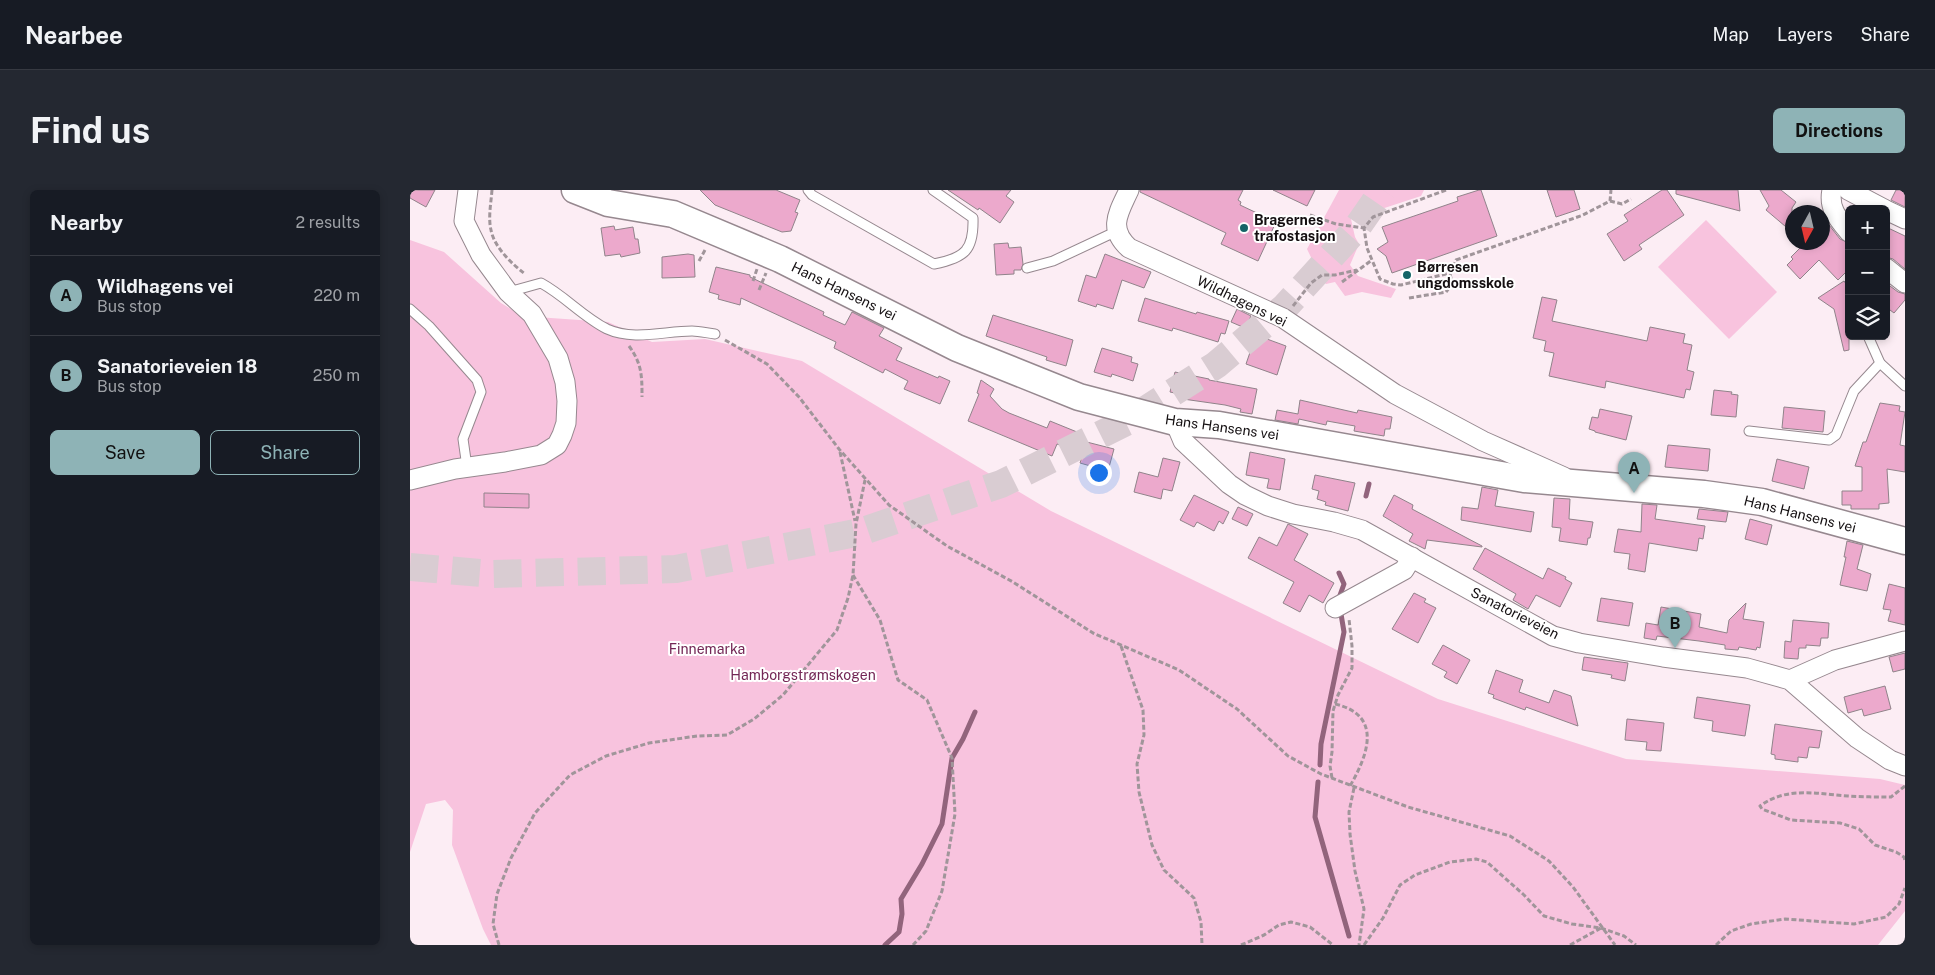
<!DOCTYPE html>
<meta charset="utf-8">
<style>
body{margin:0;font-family:"Public Sans",sans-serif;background:#242831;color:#f1f3f6}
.controls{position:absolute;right:15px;top:15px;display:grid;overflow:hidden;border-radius:8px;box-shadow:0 2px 8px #0003}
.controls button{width:45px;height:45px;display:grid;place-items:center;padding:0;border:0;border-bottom:1px solid #363941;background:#171b24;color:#f1f3f6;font:25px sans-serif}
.compass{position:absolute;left:1375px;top:15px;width:45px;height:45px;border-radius:50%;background:#171b24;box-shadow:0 2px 8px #0003;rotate:188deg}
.you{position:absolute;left:688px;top:282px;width:18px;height:18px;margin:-12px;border:4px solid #fff;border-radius:50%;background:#1a73e8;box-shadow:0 0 0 8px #1a73e833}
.badge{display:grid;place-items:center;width:32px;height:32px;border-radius:50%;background:#8eb3b6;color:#111;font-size:16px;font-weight:700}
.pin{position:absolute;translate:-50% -41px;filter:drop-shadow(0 1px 2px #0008)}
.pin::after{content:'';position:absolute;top:26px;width:18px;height:15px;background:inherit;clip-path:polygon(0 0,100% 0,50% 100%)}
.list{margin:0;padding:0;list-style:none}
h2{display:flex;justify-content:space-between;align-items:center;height:65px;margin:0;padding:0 20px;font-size:21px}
h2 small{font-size:16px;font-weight:400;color:#9ea1a6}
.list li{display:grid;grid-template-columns:32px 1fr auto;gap:15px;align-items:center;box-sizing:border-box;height:80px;padding:0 20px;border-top:1px solid #363941}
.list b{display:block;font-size:19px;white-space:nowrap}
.list p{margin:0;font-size:16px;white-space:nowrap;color:#9ea1a6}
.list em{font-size:16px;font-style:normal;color:#9ea1a6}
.actions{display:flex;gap:10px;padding:15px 20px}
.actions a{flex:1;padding:11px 0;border:1px solid #8eb3b6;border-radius:8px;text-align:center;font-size:18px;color:#8eb3b6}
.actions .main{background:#8eb3b6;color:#111}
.icon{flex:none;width:28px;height:28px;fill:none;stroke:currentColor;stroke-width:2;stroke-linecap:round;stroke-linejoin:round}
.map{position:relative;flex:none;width:1495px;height:755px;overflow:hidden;border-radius:8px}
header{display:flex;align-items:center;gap:30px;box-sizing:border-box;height:70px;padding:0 25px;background:#171b24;border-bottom:1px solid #363941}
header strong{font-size:24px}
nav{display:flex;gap:28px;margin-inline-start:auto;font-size:18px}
.intro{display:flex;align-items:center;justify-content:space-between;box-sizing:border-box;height:120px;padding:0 30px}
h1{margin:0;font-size:35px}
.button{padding:12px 22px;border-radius:8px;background:#8eb3b6;color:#111;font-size:18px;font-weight:700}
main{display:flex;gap:30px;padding:0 30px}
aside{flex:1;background:#171b24;border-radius:8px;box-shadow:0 2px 8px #0003}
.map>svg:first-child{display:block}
.green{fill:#f8c3de}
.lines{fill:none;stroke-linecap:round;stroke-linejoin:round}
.stream{stroke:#92647c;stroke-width:5}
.building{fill:#eca9cc;stroke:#90838a}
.primary-tunnel{stroke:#d9ccd2;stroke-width:28;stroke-dasharray:28 14;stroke-linecap:butt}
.lane-casing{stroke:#96888f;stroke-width:11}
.street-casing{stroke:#96888f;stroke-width:21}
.secondary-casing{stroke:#96888f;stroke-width:29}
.path{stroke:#a0959a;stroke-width:3;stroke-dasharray:5 2.5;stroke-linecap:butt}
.lane{stroke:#fff;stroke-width:9}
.street{stroke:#fff;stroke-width:19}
.secondary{stroke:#fff;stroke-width:26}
.poi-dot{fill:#146467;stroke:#fff;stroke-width:2}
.labels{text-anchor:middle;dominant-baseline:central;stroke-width:4;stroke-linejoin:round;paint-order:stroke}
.poi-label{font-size:14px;font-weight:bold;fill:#140f11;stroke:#fff;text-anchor:start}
.street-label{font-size:14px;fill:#140f11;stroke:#fff}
.park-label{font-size:14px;fill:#732655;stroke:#fff}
</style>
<header>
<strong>Nearbee</strong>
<nav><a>Map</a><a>Layers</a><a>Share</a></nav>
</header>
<div class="intro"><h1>Find us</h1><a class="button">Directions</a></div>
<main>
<aside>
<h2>Nearby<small>2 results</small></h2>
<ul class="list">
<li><span class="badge">A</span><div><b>Wildhagens vei</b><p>Bus stop</p></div><em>220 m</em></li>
<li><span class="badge">B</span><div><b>Sanatorieveien 18</b><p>Bus stop</p></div><em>250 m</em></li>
</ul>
<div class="actions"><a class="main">Save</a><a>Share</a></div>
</aside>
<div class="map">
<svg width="1495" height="755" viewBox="0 0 1495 755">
<rect width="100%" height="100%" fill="#fcedf4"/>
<!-- green -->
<g class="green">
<path d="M929,0H1014L1011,6L941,29L945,47L949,54L940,75L948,86L986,99L981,108L952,102L935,106L925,92L916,94L912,90L897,59Z"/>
<path d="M1296,30L1367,102L1319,149L1248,77Z"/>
<path d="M0,50L34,62L91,113L112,126L198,132L242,152L295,149L392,171L641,321L1028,509L1216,569L1470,589L1495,595V721L1468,755H81L73,739L42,655L43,620L35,610L16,614L0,662Z"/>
</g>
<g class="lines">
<!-- stream -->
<g class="stream">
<path d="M956,306L959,294"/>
<path d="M929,383L934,394L929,408"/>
<path d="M910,575L911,554L934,442L931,424"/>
<path d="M908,592L905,627L939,746"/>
<path d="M475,755L489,742L492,724L491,709L512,674L532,634L542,568L553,549L565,522"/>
</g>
</g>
<!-- building -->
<g class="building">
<path d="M0,0H25L16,17L0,8Z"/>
<path d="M290,0H366L390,10L385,22L388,23L381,41L372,42L305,15Z"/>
<path d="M538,0H601L596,6L604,12L590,33L569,18L568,20Z"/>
<path d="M730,0H833L828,10L831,12L830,15L866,32L848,71L811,54L816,43L730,2Z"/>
<path d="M863,0H905L897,16Z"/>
<path d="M1069,0H1071L1087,46L982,83L976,66L967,59L978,52L972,37L1048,11L1047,7Z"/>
<path d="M1137,0H1164L1170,19L1146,27Z"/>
<path d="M1252,0H1257L1274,25L1229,55L1232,59L1214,71L1197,44L1218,31L1214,25Z"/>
<path d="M1266,0H1328L1330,21L1266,4Z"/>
<path d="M1350,0H1371L1386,12L1382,18V42L1356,20L1359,16Z"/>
<path d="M1486,0H1495V17L1481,10Z"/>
<path d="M1412,26L1430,49L1439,53V79L1428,90L1409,70L1390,89L1377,75L1383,69L1381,67L1396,52H1412Z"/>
<path d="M204,36L205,40L223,37L225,49H228L230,63L211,67L210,64L195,66L191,38Z"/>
<path d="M1476,37L1495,46V79L1483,69L1476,67Z"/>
<path d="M598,53L599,58L611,57L613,74L611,80H604V84L586,85L584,54Z"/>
<path d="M278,64L284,65L285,87L252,88V67Z"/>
<path d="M695,64L741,82L734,98L712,90L703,119L687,114L686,117L668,111L676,85L686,88Z"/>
<path d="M306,77L340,85V87L414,122L413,125L435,135L442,122L474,138L469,146L492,158L486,170L528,188L529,186L540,191L530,214L494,199L498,191L475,179L473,183L424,158L426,152L331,108L330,115L308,109L309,105L299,102Z"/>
<path d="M1434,91L1439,98V160L1434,161L1424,119L1408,108Z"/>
<path d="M1476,93L1488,102L1495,104V110L1484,123L1476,117Z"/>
<path d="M1132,107L1147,110L1142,131L1237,151L1240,137L1275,144L1273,153L1282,155L1277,180L1284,182L1280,200L1276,199L1274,208L1196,191L1195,198L1139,186L1144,163L1134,161L1136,151L1123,148Z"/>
<path d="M735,108L786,124L787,122L819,131L815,144L811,143L808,152L763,138L762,141L728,131Z"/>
<path d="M827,119L841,126L835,138L821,132Z"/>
<path d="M583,125L663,150L656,176L636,170L637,167L576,146Z"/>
<path d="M846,145L876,156L867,185L836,174Z"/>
<path d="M692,158L722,167L721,172L728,174L723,191L702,184L701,187L684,182Z"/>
<path d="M765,182L799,189V190L847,199L842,224L830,222L831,219L815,215L773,209L774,205L760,202Z"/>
<path d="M571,190L584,199L580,206L592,219L599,223L637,238L640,231L667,242L665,249L704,259L698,281L670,273L673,264L647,254L642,266L558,231L569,204L567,203Z"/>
<path d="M1304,200L1322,202L1321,204L1328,205L1326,227L1301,225Z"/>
<path d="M890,210L947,223L948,220L982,227L980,239H975L974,246L944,241L945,236L917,231L916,235L889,229L888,234L865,230L867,220L888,224Z"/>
<path d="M1470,213L1490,216L1489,221L1495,222L1490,255L1495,256V282L1477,279L1479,313L1469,314V319H1441V315H1432V301H1452V277L1445,276L1453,252H1456Z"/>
<path d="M1374,217L1415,221L1413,242L1372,238Z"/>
<path d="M1190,219L1222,226L1216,250L1185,242V241L1179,239L1182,227L1188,228Z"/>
<path d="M1258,255L1300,259L1298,281L1255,277Z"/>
<path d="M840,262L875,269L870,300L857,298L859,289L836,285Z"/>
<path d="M753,268L770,272L762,301L753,299L751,309L724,302L729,282L748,287Z"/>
<path d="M1367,269L1399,277L1394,299L1362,291Z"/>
<path d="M905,285L945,293L938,321L915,315L916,312L907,309L909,301L902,299Z"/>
<path d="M1072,297L1088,300L1085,316L1124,322L1121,342L1051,330L1052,317L1068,319Z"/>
<path d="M74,303L119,304V318L74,317Z"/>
<path d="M784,305L819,322L813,334L809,331L804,341L787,332L784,337L770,330Z"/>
<path d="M984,305L1003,315L1002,319L1072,356V357L1017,350L1015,359L999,351L1003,344L973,326Z"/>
<path d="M1144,308L1160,309L1159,329L1183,332L1180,348H1178L1177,355L1149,351L1151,338L1142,337Z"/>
<path d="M1232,314L1247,315L1245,329L1295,336L1293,349L1289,348L1287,361L1239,353L1235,382L1218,379L1220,364L1204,362L1208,339L1231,342Z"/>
<path d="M828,317L843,324L837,336L822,329Z"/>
<path d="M1289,319L1318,322L1316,332L1287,329Z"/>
<path d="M1340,329L1362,335L1357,355L1335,349Z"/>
<path d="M878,334L898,344L884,370L924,393L913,413L899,405L890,422L873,413L884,392L838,368L849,347L867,356Z"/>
<path d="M1437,351L1453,355L1447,379L1461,384L1457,401L1430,395L1436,367H1434Z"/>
<path d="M1075,358L1133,389L1138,378L1156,387L1155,389L1162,393L1150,417L1126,405L1118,419L1103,410L1106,404L1063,379Z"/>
<path d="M1479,394L1495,398V435L1478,431L1481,420L1473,419Z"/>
<path d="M1004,403L1016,409L1014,412L1026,418L1008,453L982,439Z"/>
<path d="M1191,408L1223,413L1219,436L1187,431Z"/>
<path d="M1336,413L1333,429L1354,432L1350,458L1347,457L1346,460L1329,457L1328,460L1315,459V455L1289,451L1247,446L1246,450L1234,448L1236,433L1248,435L1251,417L1291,424L1289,437L1317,443L1319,430Z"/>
<path d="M1383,430L1419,433L1418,448H1411L1410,456L1396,455V458H1389L1388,469L1374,468L1375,451L1381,452Z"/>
<path d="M1033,455L1060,470L1047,494L1034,487L1037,482L1022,474Z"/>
<path d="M1495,463V479L1483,482L1479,467Z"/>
<path d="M1174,467L1218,473L1215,491L1201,488L1202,485L1172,480Z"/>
<path d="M1086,480L1113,490L1109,502L1139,513L1144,500L1161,506L1168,536L1116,517L1115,520L1083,508L1084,505L1078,503Z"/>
<path d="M1475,496L1481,519L1454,526L1452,519L1438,523L1434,507Z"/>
<path d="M1287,507L1340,515L1335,546L1302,541L1303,531L1284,528Z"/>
<path d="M1217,529L1254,533L1251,561L1236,560L1237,552L1215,550Z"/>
<path d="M1365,534L1412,541L1409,558L1399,557L1397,568L1388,567V572L1365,569V565L1361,564Z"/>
</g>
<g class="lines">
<!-- primary-tunnel -->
<path class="primary-tunnel" d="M0,377L83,384L266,379L450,342L591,294L718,231L806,175L875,117L946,39L973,0"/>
<!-- lane casing -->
<g class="lane-casing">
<g id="lane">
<path d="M398,0L402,5L524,74C555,68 564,60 563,28L523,0"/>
<path d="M617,78L643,71L707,41"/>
<path d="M99,102L131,93C155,106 173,127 197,139C223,151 255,141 282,141C289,141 297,143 305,144"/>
<path d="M0,119L19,136L67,190L71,202L53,249L57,277"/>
<path d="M1458,146L1470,173L1495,196"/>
<path d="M1339,241L1419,250L1426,245L1444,201L1470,173"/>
</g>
</g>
<!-- street casing -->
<g class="street-casing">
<g id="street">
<path d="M719,0C709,22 697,38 719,58L873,128L985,204L1073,251L1154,287"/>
<path d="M1422,0C1418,18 1428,29 1439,42"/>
<path d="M1438,0L1474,19"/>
<path d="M1476,20L1495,29"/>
<path d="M1476,78L1495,93"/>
<path d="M765,232L773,251L819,294L835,305L858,316L883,324L924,332L952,340L1143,446L1169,453L1253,467L1337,478L1380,490L1447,548L1480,570L1495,576"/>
<path d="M0,290L45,279L95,272L131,265L147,255L152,245L156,233L157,211L155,192L148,168L122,124L98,102L71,65L54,31L58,0"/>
<path d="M925,418L994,380L1002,367"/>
<path d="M1380,490L1425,470L1495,451"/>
</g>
</g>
<!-- secondary casing -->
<g class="secondary-casing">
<path id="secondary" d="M165,0L198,13L263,24L370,69L547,158L669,207L765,232L809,235L1114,289L1294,304L1352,312L1495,351"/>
</g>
<!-- path -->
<g class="path">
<path d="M82,0C81,13 78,28 81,40C84,57 102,74 115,84"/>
<path d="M1036,0L963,27L954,38L957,58L970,89L983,94L991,95L1040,83L1046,70L1173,25L1200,11L1201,0"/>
<path d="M1200,11L1212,14L1221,9"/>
<path d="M900,25L926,34L954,38"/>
<path d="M289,71L295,60"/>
<path d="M343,91L347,79"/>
<path d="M932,92L962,70"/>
<path d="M349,100L356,83"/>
<path d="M999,108L1036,102L1042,94L1040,83"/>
<path d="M883,116L901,93L912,85H925L947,80"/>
<path d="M315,150L357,174L389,207L429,259L479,315L537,356L603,392L683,443L769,480L827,519L878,566L911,584L998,617L1100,646L1139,671L1163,697L1205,755"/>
<path d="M219,156C232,174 232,186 232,207"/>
<path d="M430,262L445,331"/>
<path d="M443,385L470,430L488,490L517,510L542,568L545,624L532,701L516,741L503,755"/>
<path d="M711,456L733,520L734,545L727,574L729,602L742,655L754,680L784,708L791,732L792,755"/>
<path d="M925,514C973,525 958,565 940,596"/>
<path d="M922,588L920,576L922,562L923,521L928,505L942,478V456L939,429"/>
<path d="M1495,596L1481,607C1467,607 1452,607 1438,606C1408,604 1377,596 1350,616L1352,619L1381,630L1430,633L1449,639L1465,655L1486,662L1494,667L1495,671"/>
<path d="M944,598L939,622L940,644L945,681L954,719L949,755"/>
<path d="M89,755L83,734L87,704L101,668L125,623L160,585L196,566L239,553L287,546L317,545L344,529L373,505L427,440L438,408L443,385L446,334L455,290"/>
<path d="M831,755L854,745L869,735L881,732L900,737L923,755"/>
<path d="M954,755L973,728L990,695L1005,685L1040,672L1066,669L1077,672L1114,705L1134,726L1162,734L1191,738L1214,746L1226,755"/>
<path d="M1160,755L1191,738"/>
<path d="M1306,755L1321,741L1341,734L1375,729L1444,734L1476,727L1489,714L1495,698"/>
</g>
<!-- lane -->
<use href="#lane" class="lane"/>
<!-- street -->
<use href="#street" class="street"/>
<!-- secondary -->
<use href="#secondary" class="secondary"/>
</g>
<!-- markers -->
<g class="poi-dot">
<circle cx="834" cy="38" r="5"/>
<circle cx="997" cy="85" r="5"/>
</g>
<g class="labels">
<!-- poi labels -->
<g class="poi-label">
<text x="844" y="30">Bragernes<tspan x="844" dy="16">trafostasjon</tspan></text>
<text x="1007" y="77">Børresen<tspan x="1007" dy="16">ungdomsskole</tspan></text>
</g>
<!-- street labels -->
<g class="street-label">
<text transform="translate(434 101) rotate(26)">Hans Hansens vei</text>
<text transform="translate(832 111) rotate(26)">Wildhagens vei</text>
<text transform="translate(812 237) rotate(8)">Hans Hansens vei</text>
<text transform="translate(1390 324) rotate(14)">Hans Hansens vei</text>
<text transform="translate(1105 423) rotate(27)">Sanatorieveien</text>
</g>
<!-- park labels -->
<g class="park-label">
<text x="297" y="459">Finnemarka</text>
<text x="393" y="485">Hamborgstrømskogen</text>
</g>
</g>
</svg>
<div class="controls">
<button>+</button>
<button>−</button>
<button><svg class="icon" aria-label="layers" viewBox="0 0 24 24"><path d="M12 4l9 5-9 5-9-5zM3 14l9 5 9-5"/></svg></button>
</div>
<svg class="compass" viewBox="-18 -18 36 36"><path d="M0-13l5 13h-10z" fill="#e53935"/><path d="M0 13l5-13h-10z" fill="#9ea1a6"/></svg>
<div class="you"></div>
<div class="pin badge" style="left:1224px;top:303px">A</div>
<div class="pin badge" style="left:1265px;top:458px">B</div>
</div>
</main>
